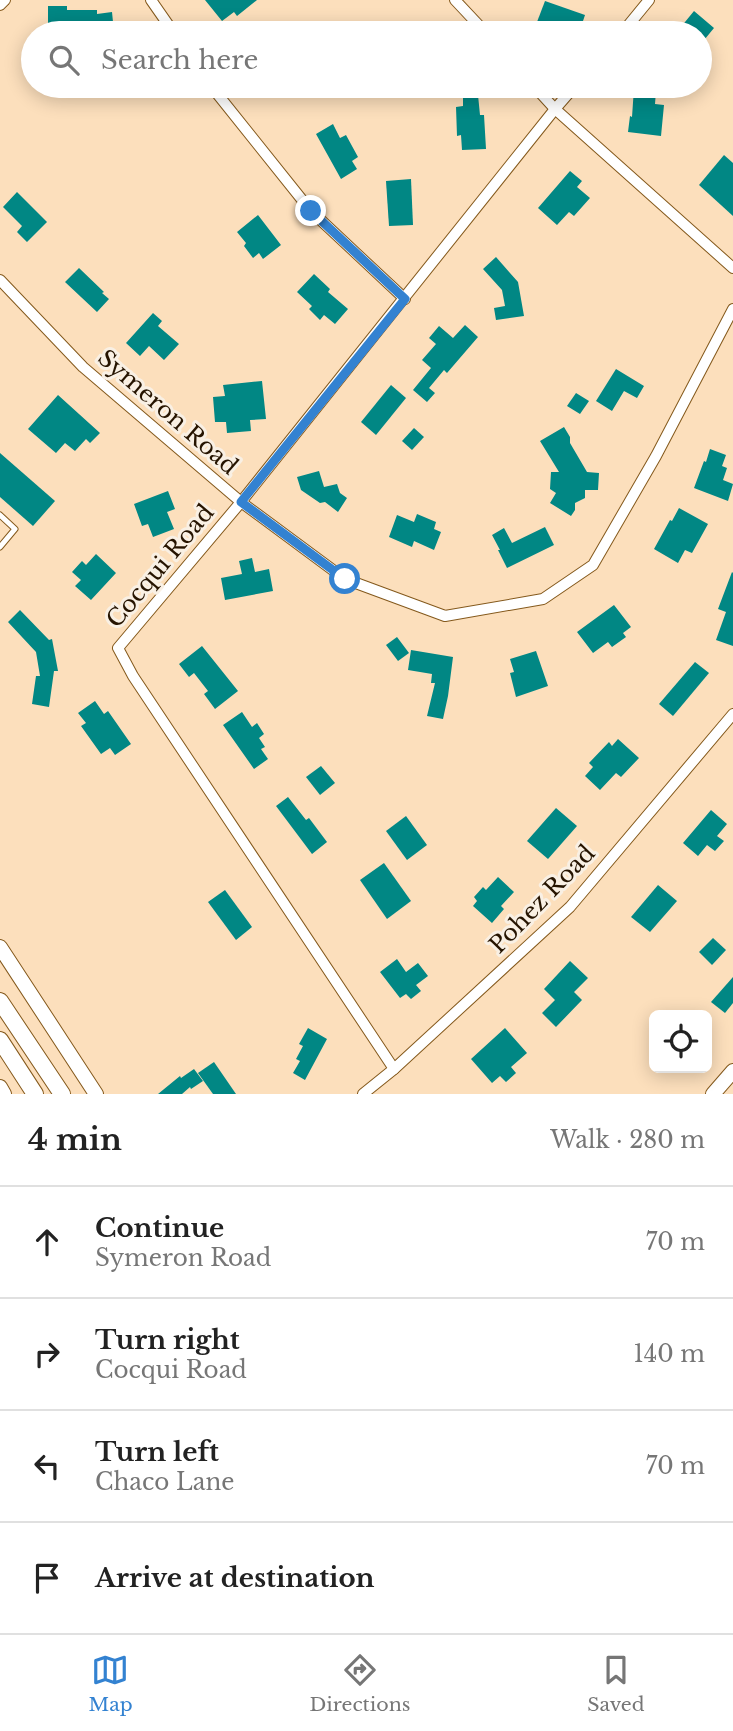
<!DOCTYPE html>
<meta charset="utf-8">
<style>
body{margin:0;font-family:"Libre Baskerville",serif;background:#f2f2f2;color:#222}
.controls{position:absolute;right:21px;bottom:21px;display:grid;overflow:hidden;border-radius:10px;box-shadow:0 4px 18px #0003}
.controls button{width:63px;height:63px;display:grid;place-items:center;padding:0;border:0;border-bottom:2px solid #e0e0e0;background:#fff;color:#222;font:35px sans-serif}
.stop{position:absolute;width:21px;height:21px;margin:-16px;border:5px solid #3382d1;border-radius:50%;background:#fff}
.stop.end{background:#3382d1;border-color:#fff;box-shadow:0 2px 7px #0008}
.list{margin:0;padding:0;list-style:none}
h2{display:flex;justify-content:space-between;align-items:center;height:91px;margin:0;padding:0 28px;font-size:30px}
h2 small{font-size:23px;font-weight:400;color:#767676}
.list li{display:grid;grid-template-columns:46px 1fr auto;gap:21px;align-items:center;box-sizing:border-box;height:112px;padding:0 28px;border-top:2px solid #e0e0e0}
.list b{display:block;font-size:26px;white-space:nowrap}
.list p{margin:0;font-size:23px;white-space:nowrap;color:#767676}
.list em{font-size:23px;font-style:normal;color:#767676}
.icon{flex:none;width:38px;height:38px;fill:none;stroke:currentColor;stroke-width:2;stroke-linecap:round;stroke-linejoin:round}
.map{position:relative;flex:none;width:733px;height:1094px;overflow:hidden}
.search{position:absolute;background:#fff;box-shadow:0 4px 18px #0003;left:21px;right:21px;top:21px;height:77px;display:flex;align-items:center;gap:18px;box-sizing:border-box;padding:0 24px;border-radius:38px;color:#767676;font-size:26px}
.sheet{height:539px;background:#fff}
nav{display:flex;justify-content:space-around;align-items:center;box-sizing:border-box;height:98px;border-top:2px solid #e0e0e0;background:#fff;font-size:19px;color:#767676}
nav a{display:grid;justify-items:center;gap:4px}
nav .on{color:#3382d1}
.map>svg:first-child{display:block}
.building{fill:#018784}
.lines{fill:none;stroke-linecap:round;stroke-linejoin:round}
.lane-casing{stroke:#84591c;stroke-width:7}
.street-casing{stroke:#84591c;stroke-width:12}
.secondary-casing{stroke:#84591c;stroke-width:16}
.primary-casing{stroke:#84591c;stroke-width:18}
.lane{stroke:#fff;stroke-width:5}
.street{stroke:#fff;stroke-width:10}
.secondary{stroke:#fff;stroke-width:14}
.primary{stroke:#fff;stroke-width:16}
.route{stroke:#3382d1;stroke-width:9}
.labels{text-anchor:middle;dominant-baseline:central;stroke-width:6;stroke-linejoin:round;paint-order:stroke}
.street-label{font-size:23px;fill:#261400;stroke:#f9f0e4}
</style>
<div class="map">
<svg width="733" height="1094" viewBox="0 0 733 1094">
<rect width="100%" height="100%" fill="#fcdfbc"/>
<!-- building -->
<g class="building">
<path d="M205,0H257L237,16L234,12L222,21Z"/>
<path d="M545,1L585,15L579,33H569L537,22Z"/>
<path d="M48,6H67V10H97V14L112,12L114,32L68,33V31H48Z"/>
<path d="M694,11L714,28L700,45V33H676Z"/>
<path d="M634,88L656,91L655,104L664,105L661,136L628,132L630,116L632,117Z"/>
<path d="M478,95L480,115H484L486,149L462,150L461,135L457,136L456,107L463,106V96Z"/>
<path d="M333,124L340,138L346,135L358,157L352,161L357,169L341,179L316,134Z"/>
<path d="M724,155L733,163V216L699,185Z"/>
<path d="M570,171L582,181L577,187L590,198L574,216L569,212L557,225L538,208Z"/>
<path d="M411,179L413,225L389,226L386,181Z"/>
<path d="M17,192L47,222L27,242L17,232L22,226L3,207Z"/>
<path d="M258,215L281,245L263,259L259,253L253,258L244,246L246,243L237,232Z"/>
<path d="M496,257L518,282L524,316L496,320L494,308L505,306L502,290L483,269Z"/>
<path d="M79,268L104,292L102,293L109,299L97,312L65,282Z"/>
<path d="M314,274L330,289L328,292L348,309L335,324L324,315L320,320L309,309L312,306L297,292Z"/>
<path d="M153,313L162,321L158,326L179,344L164,360L149,346L140,356L126,343Z"/>
<path d="M465,325L478,337L447,373L444,370L429,388L435,393L427,402L413,390L431,368L422,360L436,344L429,338L439,326L453,338Z"/>
<path d="M616,369L644,386L637,398L624,391L612,411L596,401Z"/>
<path d="M262,381L266,419L250,420L251,431L227,433L226,422H215L213,397L225,396L223,385Z"/>
<path d="M391,385L406,398L376,435L361,422Z"/>
<path d="M576,393L589,401L580,414L567,406Z"/>
<path d="M58,395L100,433L90,443L86,439L75,451L65,443L56,453L28,429Z"/>
<path d="M564,427L570,437V443L587,472L599,473L598,490H585V498L575,503V510L571,516L550,503L556,493L550,489L551,472H559L540,441Z"/>
<path d="M414,428L424,437L412,450L402,441Z"/>
<path d="M710,449L726,455L722,466L727,468L723,480L733,484L728,501L694,488L704,461L706,462Z"/>
<path d="M0,453L55,501L33,526L0,497Z"/>
<path d="M319,471L324,487L337,484L340,493L347,498L338,512L325,502L320,503L301,490L297,477Z"/>
<path d="M168,491L175,509L167,512L174,529L153,537L148,524L142,526L134,504Z"/>
<path d="M679,508L708,524L692,553L685,550L678,563L654,549L670,520L672,521Z"/>
<path d="M417,514L436,522L434,529L441,532L434,550L414,541L412,547L389,537L397,515L414,522Z"/>
<path d="M545,527L554,545L507,568L498,550H500L492,535L504,528L512,543Z"/>
<path d="M96,554L116,573L91,600L75,586L81,580L72,572L82,561L86,565Z"/>
<path d="M252,558L255,572L269,569L273,591L225,600L221,578L242,574L239,561Z"/>
<path d="M732,572L733,573V646L716,640L726,612L718,609Z"/>
<path d="M614,605L631,627L623,633L626,637L612,647L608,642L593,653L577,632Z"/>
<path d="M20,610L49,640L52,639L58,671H54L49,707L32,704L36,676H40L36,652L8,622Z"/>
<path d="M397,637L409,653L398,661L386,645Z"/>
<path d="M202,646L238,691L215,709L204,694L208,691L194,673L189,677L179,664Z"/>
<path d="M411,650L453,657L448,696L443,719L427,716L435,683H431L432,674L408,670Z"/>
<path d="M536,651L548,686L516,697L510,673L514,672L510,659Z"/>
<path d="M695,662L709,673L673,716L659,704Z"/>
<path d="M95,701L104,714L108,711L131,744L115,755L110,748L101,754L81,726L86,723L78,713Z"/>
<path d="M242,712L252,727L257,723L264,734L259,738L265,747L261,749L268,759L254,769L223,725Z"/>
<path d="M618,739L639,758L621,777L616,773L600,790L585,776L593,767L589,763L609,742L612,746Z"/>
<path d="M321,766L335,783L320,795L306,777Z"/>
<path d="M288,797L306,820L309,818L327,842L312,854L276,806Z"/>
<path d="M556,808L577,826L548,859L527,841Z"/>
<path d="M711,810L727,824L717,836L724,841L715,851L707,845L698,856L683,843Z"/>
<path d="M406,816L427,845L407,860L386,831Z"/>
<path d="M384,863L411,901L387,919L360,880Z"/>
<path d="M498,877L514,892L501,906L504,909L492,923L473,906L477,901L474,897L483,887L486,890Z"/>
<path d="M658,885L677,901L650,932L631,917Z"/>
<path d="M225,890L252,927L236,940L208,902Z"/>
<path d="M713,938L726,950L712,965L699,952Z"/>
<path d="M397,959L406,972L418,963L428,976L416,985L421,991L411,999L406,994L400,998L380,972Z"/>
<path d="M570,961L588,978L574,992L582,1000L556,1027L542,1013L555,1000L544,989Z"/>
<path d="M733,977V1003L725,1013L711,1002Z"/>
<path d="M308,1028L327,1039L305,1080L293,1073L300,1061L296,1059L303,1046L299,1044Z"/>
<path d="M505,1028L527,1053L511,1067L516,1073L506,1082L500,1076L492,1083L471,1059Z"/>
<path d="M214,1062L236,1094H213L198,1073Z"/>
<path d="M194,1069L203,1081L191,1089L190,1087L182,1094H158L180,1076L181,1078Z"/>
</g>
<g class="lines">
<!-- lane casing -->
<g class="lane-casing">
<path id="lane" d="M0,515L15,529L0,547"/>
</g>
<!-- street casing -->
<g class="street-casing">
<g id="street">
<path d="M151,0L174,33"/>
<path d="M455,0L486,33"/>
<path d="M0,5L5,0"/>
<path d="M622,33L649,0"/>
<path d="M211,86L311,211L405,299"/>
<path d="M534,86L555,109L733,268"/>
<path d="M0,280L83,367L241,502L345,579L445,616L543,599L593,565L656,456L733,309"/>
<path d="M394,1069L133,676L118,648L241,502L555,109L575,86"/>
<path d="M363,1094L394,1069L570,907L733,714"/>
</g>
</g>
<!-- secondary casing -->
<g class="secondary-casing">
<g id="secondary">
<path d="M0,947L96,1094"/>
<path d="M0,1087L4,1094"/>
<path d="M713,1094L733,1071"/>
</g>
</g>
<!-- primary casing -->
<g class="primary-casing">
<g id="primary">
<path d="M0,1001L62,1094"/>
<path d="M0,1040L35,1094"/>
</g>
</g>
<!-- lane -->
<use href="#lane" class="lane"/>
<!-- street -->
<use href="#street" class="street"/>
<!-- secondary -->
<use href="#secondary" class="secondary"/>
<!-- primary -->
<use href="#primary" class="primary"/>
</g>
<g class="lines">
<!-- route -->
<path class="route" d="M311,211L405,299L241,502L345,579"/>
</g>
<g class="labels">
<!-- street labels -->
<g class="street-label">
<text transform="translate(168 412) rotate(41)">Symeron Road</text>
<text transform="translate(160 566) rotate(-50)">Cocqui Road</text>
<text transform="translate(542 899) rotate(-46)">Pohez Road</text>
</g>
</g>
</svg>
<div class="controls">
<button><svg class="icon" aria-label="locate" viewBox="0 0 24 24"><circle cx="12" cy="12" r="6"/><path d="M12 2v4M12 18v4M2 12h4M18 12h4"/></svg></button>
</div>
<div class="stop" style="left:345px;top:579px"></div>
<div class="stop end" style="left:311px;top:211px"></div>
<div class="search"><svg class="icon" aria-label="search" viewBox="0 0 24 24"><circle cx="10" cy="10" r="6"/><path d="M15 15l6 6"/></svg>Search here</div>
</div>
<section class="sheet">
<h2>4 min<small>Walk · 280 m</small></h2>
<ul class="list">
<li><svg class="icon" aria-label="ahead" viewBox="0 0 24 24"><path d="M12 20V5M6 11l6-6 6 6"/></svg><div><b>Continue</b><p>Symeron Road</p></div><em>70 m</em></li>
<li><svg class="icon" aria-label="right" viewBox="0 0 24 24"><path d="M7 20v-9h11M14 6l5 5-5 5"/></svg><div><b>Turn right</b><p>Cocqui Road</p></div><em>140 m</em></li>
<li><svg class="icon" aria-label="left" viewBox="0 0 24 24"><path d="M17 20v-9H6M10 6l-5 5 5 5"/></svg><div><b>Turn left</b><p>Chaco Lane</p></div><em>70 m</em></li>
<li><svg class="icon" aria-label="arrive" viewBox="0 0 24 24"><path d="M6 21V4h12l-3 4 3 4H6"/></svg><div><b>Arrive at destination</b></div></li>
</ul>
</section>
<nav>
<a class="on"><svg class="icon" aria-label="map" viewBox="0 0 24 24"><path d="M3 6l6-2 6 2 6-2v14l-6 2-6-2-6 2zM9 4v14M15 6v14"/></svg>Map</a>
<a><svg class="icon" aria-label="directions" viewBox="0 0 24 24"><path d="M12 3l9 9-9 9-9-9zM9 14v-3h6M13 9l2 2-2 2"/></svg>Directions</a>
<a><svg class="icon" aria-label="saved" viewBox="0 0 24 24"><path d="M7 4h10v16l-5-4-5 4z"/></svg>Saved</a>
</nav>
